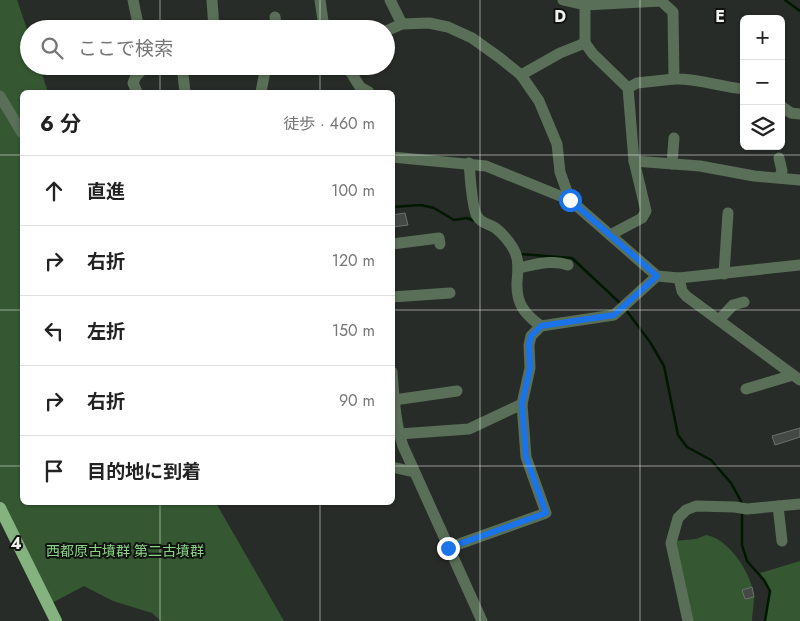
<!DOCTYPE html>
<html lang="ja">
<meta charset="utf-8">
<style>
body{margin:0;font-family:Jost,"Noto Sans JP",sans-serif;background:#f6f6f6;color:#222}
.controls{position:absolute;right:15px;top:15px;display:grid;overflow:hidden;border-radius:8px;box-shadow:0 1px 4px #0004}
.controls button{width:45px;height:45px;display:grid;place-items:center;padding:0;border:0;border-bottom:1px solid #e0e0e0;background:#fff;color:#222;font:25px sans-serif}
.stop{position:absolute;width:15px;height:15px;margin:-11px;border:4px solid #1a73e8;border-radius:50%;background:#fff}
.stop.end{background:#1a73e8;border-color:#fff;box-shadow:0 1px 5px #0008}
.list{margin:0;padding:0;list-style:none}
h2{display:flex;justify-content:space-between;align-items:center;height:65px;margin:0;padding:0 20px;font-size:21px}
h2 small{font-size:16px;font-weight:400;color:#767676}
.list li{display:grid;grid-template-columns:32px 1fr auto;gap:15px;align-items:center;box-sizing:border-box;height:70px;padding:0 20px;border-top:1px solid #e0e0e0}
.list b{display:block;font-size:19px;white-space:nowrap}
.list em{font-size:16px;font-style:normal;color:#767676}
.icon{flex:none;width:28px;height:28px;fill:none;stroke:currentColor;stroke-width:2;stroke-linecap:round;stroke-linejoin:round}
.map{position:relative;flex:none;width:800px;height:621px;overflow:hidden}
.search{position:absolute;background:#fff;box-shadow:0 1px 4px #0004;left:20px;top:20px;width:375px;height:55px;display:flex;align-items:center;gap:12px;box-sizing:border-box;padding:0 18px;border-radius:28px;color:#767676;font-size:19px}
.panel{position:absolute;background:#fff;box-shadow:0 1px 4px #0004;left:20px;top:90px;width:375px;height:415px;border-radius:8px}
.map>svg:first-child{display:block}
.green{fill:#355832}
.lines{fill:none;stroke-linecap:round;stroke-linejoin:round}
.stream{stroke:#001700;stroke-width:2.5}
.building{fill:#454945;stroke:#6c716c}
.minor{stroke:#596f57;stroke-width:11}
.major{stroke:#84b380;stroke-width:12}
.route{stroke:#1a73e8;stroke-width:6}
.grid{fill:none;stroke:#f0f3f0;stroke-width:1;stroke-opacity:0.55}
.labels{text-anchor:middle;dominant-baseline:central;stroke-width:4;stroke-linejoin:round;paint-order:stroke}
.park-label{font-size:14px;fill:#8ad484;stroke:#121412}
.grid-label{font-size:16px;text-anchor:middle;font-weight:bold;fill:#f0f3f0;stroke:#121412;stroke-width:4;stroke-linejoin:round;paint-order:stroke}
</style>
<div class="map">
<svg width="800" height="621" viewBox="0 0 800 621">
<rect width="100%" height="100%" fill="#282c28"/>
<!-- green -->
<g class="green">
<path d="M0,0H17L29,35V66H39L48,92H22V502L216,503L284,621H161L152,613L113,601L84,586L48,605L0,508Z"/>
<path d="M706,535C729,538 753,576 754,597C754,605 752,613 752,621H692L674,541L696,539Z"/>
<path d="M800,561V621H765L770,591L760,573Z"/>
</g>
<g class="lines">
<!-- stream -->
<g class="stream">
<path d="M785,0L800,11"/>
<path d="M392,207L421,205L434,208L454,220L467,218L477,222"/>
<path d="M520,254L572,258L621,304"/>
<path d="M626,310L650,342L664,366L678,435L687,447L711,460L731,483L742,503"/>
<path d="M742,511V545L747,561L764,580L770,591L765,621"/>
</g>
</g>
<!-- building -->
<g class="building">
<path d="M405,213L408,225L393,227L392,215Z"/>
<path d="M800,428V437L775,445L772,436Z"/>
<path d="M752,587L754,597L745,599L742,590Z"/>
</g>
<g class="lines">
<!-- minor -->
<g class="minor">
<path d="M133,0L139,29"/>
<path d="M212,0L214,29"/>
<path d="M320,0L323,21L322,25"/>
<path d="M390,0L402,24L429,23L448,27L472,38L500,58L521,75L539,101L557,144L560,172L570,200"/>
<path d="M563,0L585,5"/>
<path d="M275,17L277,29"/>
<path d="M179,27V29"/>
<path d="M305,29L322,25L324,29"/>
<path d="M386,31L402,24"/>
<path d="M182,66L185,92"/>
<path d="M347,66L360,87L369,92"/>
<path d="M521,75L560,53L585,43"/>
<path d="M628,88L637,83L674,79"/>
<path d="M137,92L133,83L136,76L146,66"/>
<path d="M261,92L266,66"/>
<path d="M0,96L22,133"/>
<path d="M781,106L791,113L800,114"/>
<path d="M392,157L486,166L570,200L657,276L679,278L800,265"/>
<path d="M779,158L782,171L779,178"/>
<path d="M634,161L700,166L754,176L800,180"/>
<path d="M469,163C470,174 472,209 477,216C481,223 486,223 492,226C500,230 511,243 515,252C519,261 518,271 517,282C516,303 524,314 541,326"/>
<path d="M672,164L674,138"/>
<path d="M610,235L642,218L646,211L634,161L628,88L593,54L585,43V5L661,1L673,12L674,79C698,78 720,87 744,89"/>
<path d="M392,244L439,238L440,244"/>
<path d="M518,268C535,265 552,259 568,265"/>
<path d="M724,274L728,213"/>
<path d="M679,278L682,291L686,296L800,380"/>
<path d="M392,297L450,293"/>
<path d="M719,320L733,305L744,302"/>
<path d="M392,372C394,397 395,422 403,446L482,621"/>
<path d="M746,389L793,375"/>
<path d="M394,400L457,391"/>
<path d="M399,434L469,429L522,404L530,368L529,345L531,336L541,326L614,315L657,276"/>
<path d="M392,467L414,472"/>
<path d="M778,506L782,541"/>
<path d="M448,548L546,513L526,457L522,404"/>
<path d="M688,621L671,543L678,518L686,510L696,506L735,507L747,509L800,504"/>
</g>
<!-- major -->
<path class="major" d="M0,508L56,621"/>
</g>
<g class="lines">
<!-- route -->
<path class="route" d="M448,548L546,513L526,457L522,404L530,368L529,345L531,336L541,326L614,315L657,276L570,200"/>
</g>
<!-- grid -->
<path class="grid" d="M160,0V29M320,0V29M480,0V621M640,0V621M160,66V92M320,66V92M0,155H22M392,155H800M0,310H22M392,310H800M0,466H22M392,466H800M160,502V621M320,502V621"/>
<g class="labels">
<!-- park labels -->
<g class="park-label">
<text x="125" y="551">西都原古墳群 第二古墳群</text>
</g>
</g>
<g class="grid-label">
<text x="560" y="22">D</text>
<text x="720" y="22">E</text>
<text x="16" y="549">4</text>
</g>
</svg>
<div class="controls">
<button>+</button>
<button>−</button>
<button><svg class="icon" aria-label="layers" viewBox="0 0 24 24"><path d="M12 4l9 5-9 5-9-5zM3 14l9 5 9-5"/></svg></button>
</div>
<div class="stop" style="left:570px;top:200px"></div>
<div class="stop end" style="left:448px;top:548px"></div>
<div class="search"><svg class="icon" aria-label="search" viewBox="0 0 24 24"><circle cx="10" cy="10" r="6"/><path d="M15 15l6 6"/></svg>ここで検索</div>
<section class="panel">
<h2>6 分<small>徒歩 · 460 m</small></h2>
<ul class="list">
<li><svg class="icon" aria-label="ahead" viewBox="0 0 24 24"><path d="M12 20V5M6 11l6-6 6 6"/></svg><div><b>直進</b></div><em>100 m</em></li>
<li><svg class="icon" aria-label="right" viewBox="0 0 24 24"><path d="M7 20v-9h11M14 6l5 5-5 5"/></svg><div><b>右折</b></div><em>120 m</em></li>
<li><svg class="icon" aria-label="left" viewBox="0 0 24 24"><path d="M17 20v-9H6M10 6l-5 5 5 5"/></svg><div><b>左折</b></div><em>150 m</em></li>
<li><svg class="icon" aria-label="right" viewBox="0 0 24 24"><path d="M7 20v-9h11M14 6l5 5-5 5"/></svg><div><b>右折</b></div><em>90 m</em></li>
<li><svg class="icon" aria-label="arrive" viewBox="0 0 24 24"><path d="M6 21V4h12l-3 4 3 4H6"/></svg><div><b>目的地に到着</b></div></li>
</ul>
</section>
</div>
